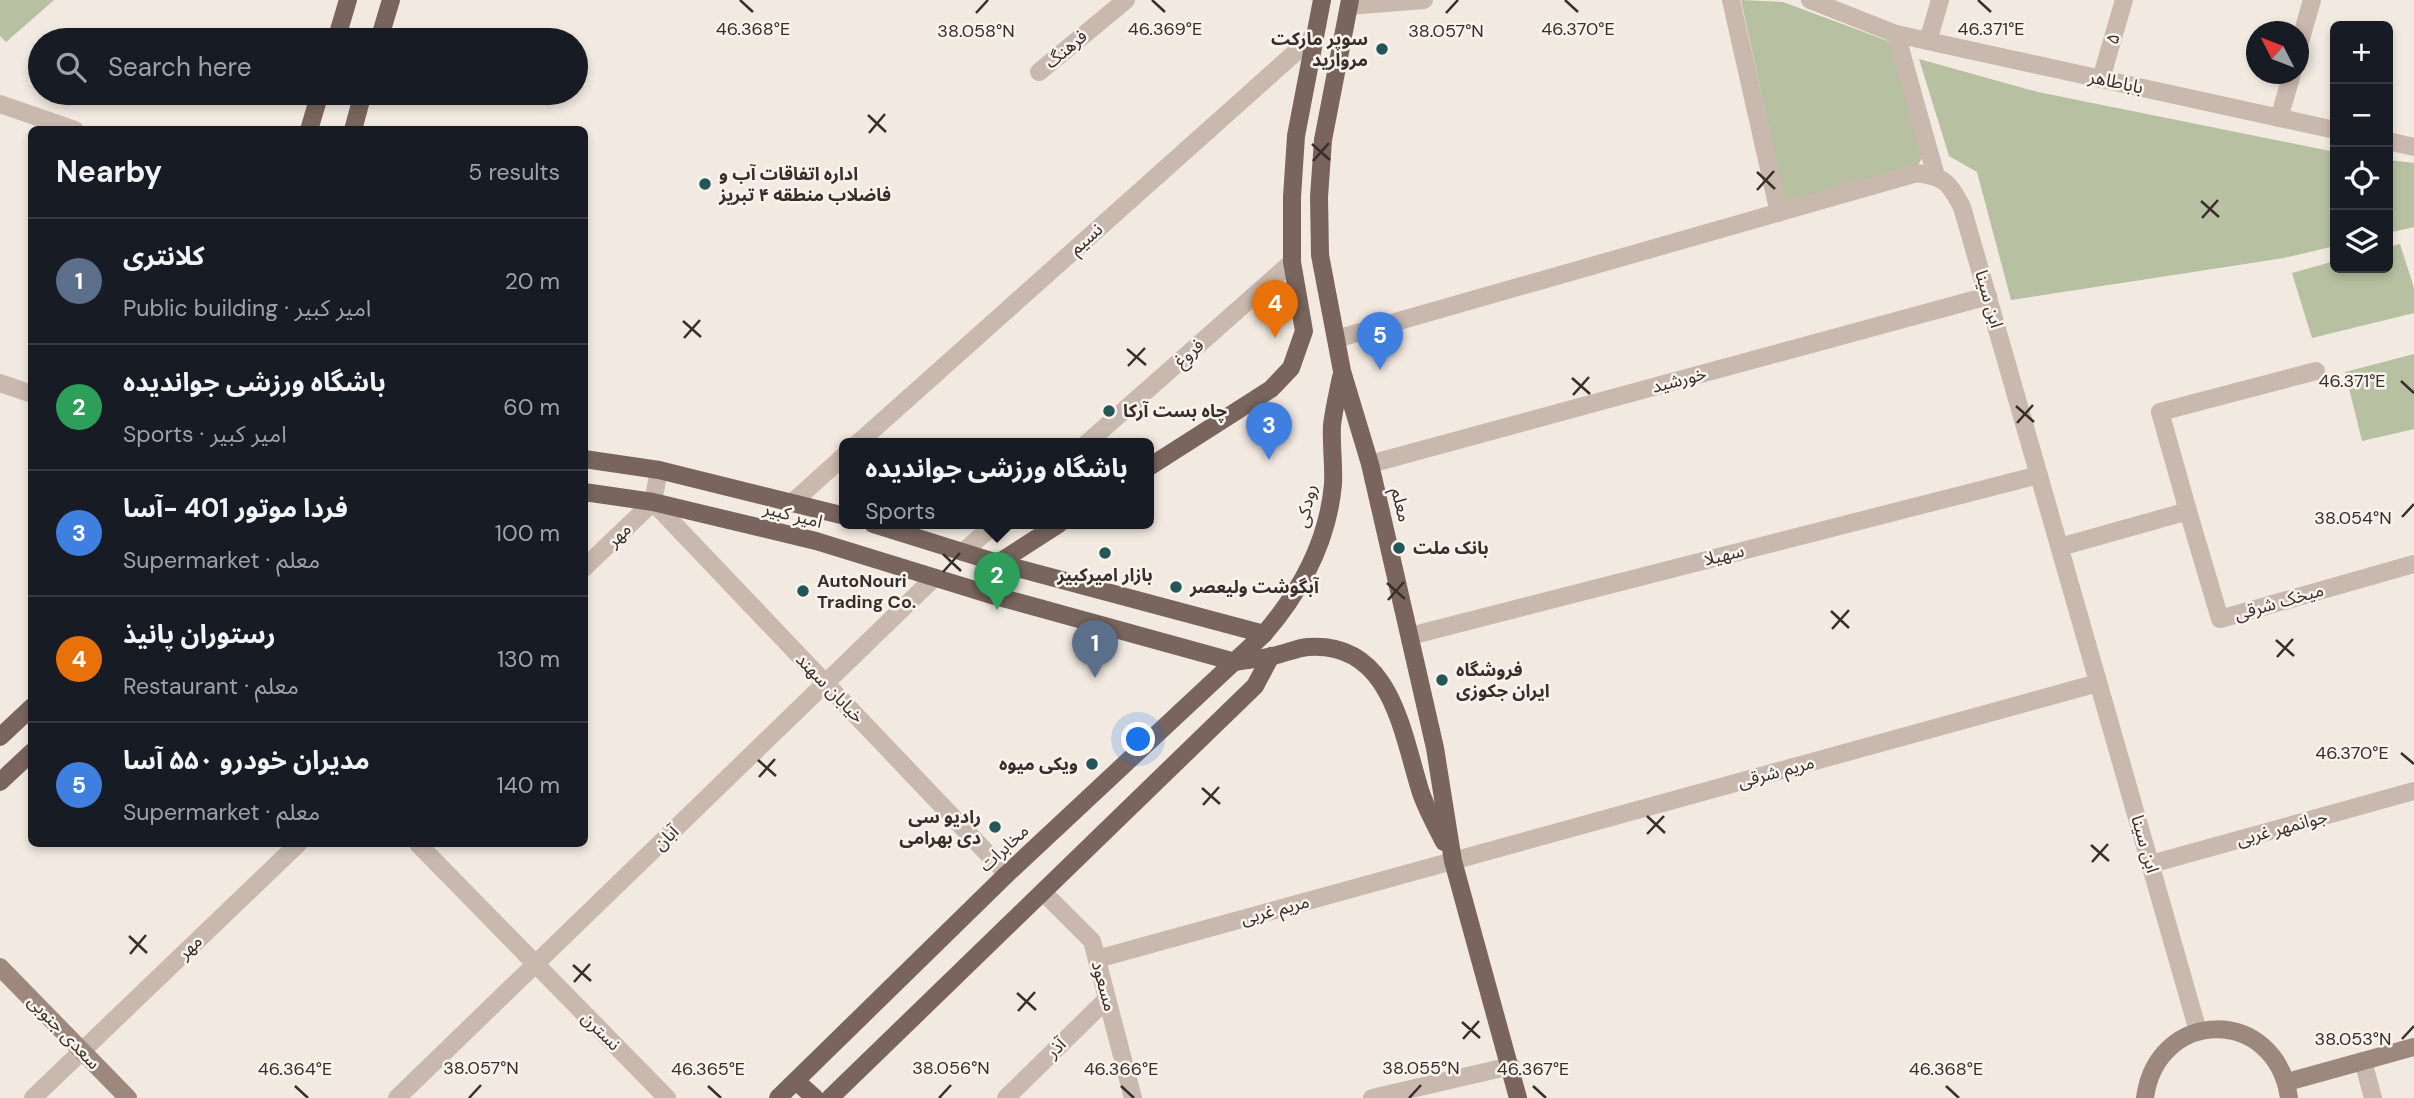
<!DOCTYPE html>
<meta charset="utf-8">
<style>
body{margin:0;font-family:"DM Sans","Noto Sans Arabic",sans-serif;background:#242831;color:#f1f3f6}
.controls{position:absolute;right:21px;top:21px;display:grid;overflow:hidden;border-radius:10px;box-shadow:0 4px 10px #0003}
.controls button{width:63px;height:63px;display:grid;place-items:center;padding:0;border:0;border-bottom:2px solid #363941;background:#171b24;color:#f1f3f6;font:35px sans-serif}
.compass{position:absolute;left:2246px;top:21px;width:63px;height:63px;border-radius:50%;background:#171b24;box-shadow:0 4px 10px #0003;rotate:312deg}
.you{position:absolute;left:1139px;top:740px;width:24px;height:24px;margin:-18px;border:5px solid #fff;border-radius:50%;background:#1a73e8;box-shadow:0 0 0 10px #1a73e833}
.badge{display:grid;place-items:center;width:46px;height:46px;border-radius:50%;background:#b45309;color:#fff;font-size:23px;font-weight:700}
.pin{position:absolute;translate:-50% -58px;filter:drop-shadow(0 2px 4px #0008)}
.pin::after{content:'';position:absolute;top:37px;width:24px;height:21px;background:inherit;clip-path:polygon(0 0,100% 0,50% 100%)}
.popup{position:absolute;left:839px;top:438px;width:315px;height:91px;box-sizing:border-box;display:grid;place-content:center;border-radius:10px;background:#171b24;filter:drop-shadow(0 2px 5px #0005);font-size:23px;white-space:nowrap;color:#9ea1a6}
.popup b{font-size:26px;color:#f1f3f6}
.popup::after{content:'';position:absolute;left:50%;top:100%;margin-left:-14px;border:14px solid transparent;border-top-color:#171b24}
.list{margin:0;padding:0;list-style:none}
h2{display:flex;justify-content:space-between;align-items:center;height:91px;margin:0;padding:0 28px;font-size:30px}
h2 small{font-size:23px;font-weight:400;color:#9ea1a6}
.list li{display:grid;grid-template-columns:46px 1fr auto;gap:21px;align-items:center;box-sizing:border-box;height:126px;padding:0 28px;border-top:2px solid #363941}
.list b{display:block;font-size:26px;white-space:nowrap}
.list p{margin:0;font-size:23px;white-space:nowrap;color:#9ea1a6}
.list em{font-size:23px;font-style:normal;color:#9ea1a6}
.icon{flex:none;width:38px;height:38px;fill:none;stroke:currentColor;stroke-width:2;stroke-linecap:round;stroke-linejoin:round}
.map{position:relative;flex:none;width:2414px;height:1098px;overflow:hidden}
.search{position:absolute;background:#171b24;box-shadow:0 4px 10px #0003;left:28px;top:28px;width:560px;height:77px;display:flex;align-items:center;gap:18px;box-sizing:border-box;padding:0 24px;border-radius:38px;color:#9ea1a6;font-size:26px}
.panel{position:absolute;background:#171b24;box-shadow:0 4px 10px #0003;left:28px;top:126px;width:560px;height:721px;border-radius:10px}
.map>svg:first-child{display:block}
.green{fill:#b7c0a1}
.lines{fill:none;stroke-linecap:round;stroke-linejoin:round}
.street{stroke:#c9b8ad;stroke-width:18}
.secondary{stroke:#9d887e;stroke-width:18}
.primary{stroke:#79655d;stroke-width:18}
.ticks{fill:none;stroke:#382e2b;stroke-width:2.5}
.poi-dot{fill:#235757;stroke:#f9f3ed;stroke-width:2.5}
.labels{text-anchor:middle;dominant-baseline:central;stroke-width:5;stroke-linejoin:round;paint-order:stroke}
.poi-label{font-size:18px;font-weight:bold;fill:#382e2b;stroke:#f9f3ed;text-anchor:start}
.street-label{font-size:18px;fill:#382e2b;stroke:#f9f3ed}
.ticks-label{font-size:18px;text-anchor:middle;fill:#382e2b;stroke:#f9f3ed;stroke-width:5;stroke-linejoin:round;paint-order:stroke}
</style>
<div class="map">
<svg width="2414" height="1098" viewBox="0 0 2414 1098">
<rect width="100%" height="100%" fill="#f2e9e0"/>
<!-- green -->
<g class="green">
<path d="M0,0H54L6,42L0,36Z"/>
<path d="M1741,0L1783,2L1891,42L1923,157L1917,166L1785,203Z"/>
<path d="M1919,59L2038,92L2335,152V246L2284,258L2011,300L1977,172L1949,156Z"/>
<path d="M2388,160L2414,163V227L2388,233Z"/>
<path d="M2400,244L2414,288V313L2312,338L2292,273L2335,261V268H2388V247Z"/>
<path d="M2414,354V429L2362,441L2345,372Z"/>
</g>
<g class="lines">
<!-- street -->
<g class="street">
<path d="M1731,0L1779,213"/>
<path d="M1810,0L1896,34L1936,176"/>
<path d="M1349,6L1424,0"/>
<path d="M1896,34L2335,130"/>
<path d="M1928,41L1940,0"/>
<path d="M2298,49L2312,0"/>
<path d="M1039,72L1126,0"/>
<path d="M2101,79L2124,0"/>
<path d="M0,104L75,130"/>
<path d="M2279,118L2292,74"/>
<path d="M2388,141L2414,147"/>
<path d="M1336,339L1917,173C1946,177 1949,183 1962,207L2198,1031"/>
<path d="M0,383L32,394"/>
<path d="M857,444L1315,35"/>
<path d="M1086,444L1292,262"/>
<path d="M1370,464L1988,296"/>
<path d="M653,502L1007,874"/>
<path d="M653,502L659,470"/>
<path d="M793,502L845,455"/>
<path d="M2188,511L2160,412L2316,371"/>
<path d="M2060,547L2188,511L2220,619L2414,564"/>
<path d="M963,552L995,524"/>
<path d="M584,568L653,502"/>
<path d="M1410,636L2039,475"/>
<path d="M418,844L667,1098"/>
<path d="M2151,864L2414,791"/>
<path d="M1043,892L1092,941L1133,1098"/>
<path d="M1097,959L2098,683"/>
<path d="M2363,1061L2373,1098"/>
<path d="M33,1098L298,844"/>
<path d="M397,1098L934,578"/>
<path d="M1006,1098L1107,999"/>
<path d="M1372,1098L1511,1066"/>
</g>
<!-- secondary -->
<g class="secondary">
<path d="M0,967L128,1098"/>
<path d="M2287,1082L2414,1047"/>
<path d="M2145,1098C2157,1007 2276,1006 2289,1098"/>
</g>
<!-- primary -->
<g class="primary">
<path d="M1350,0L1323,140L1319,197L1320,255L1342,371L1370,464L1435,748L1453,861L1518,1098"/>
<path d="M336,40L348,0"/>
<path d="M379,40L391,0"/>
<path d="M309,130L320,93"/>
<path d="M353,130L363,93"/>
<path d="M584,459L659,470L845,516"/>
<path d="M1149,467L1271,389L1291,368L1304,331L1292,262V197L1296,136L1322,0"/>
<path d="M584,492L653,502L816,541L988,594L1235,662C1247,660 1260,659 1272,656C1284,654 1296,648 1308,647C1392,641 1402,734 1421,793C1427,810 1436,826 1444,842"/>
<path d="M873,524L998,563L1264,634"/>
<path d="M998,563L1059,524"/>
<path d="M0,737L32,707"/>
<path d="M0,782L32,752"/>
<path d="M796,1081L815,1098"/>
<path d="M778,1098L1007,874L1264,634C1301,591 1328,541 1333,484C1334,465 1331,444 1332,425C1334,409 1338,392 1341,377"/>
<path d="M830,1098L1255,686L1271,656"/>
</g>
</g>
<!-- ticks -->
<path class="ticks" d="M740,0L753,12M1152,0L1165,12M1565,0L1578,12M1978,0L1991,12M976,13L988,0M1446,13L1458,0M868,115L886,132M869,133L885,114M1312,144L1330,160M1313,161L1329,143M1757,172L1775,189M1757,190L1774,171M2201,201L2219,217M2202,218L2218,200M683,321L701,337M684,338L700,320M1127,349L1146,365M1128,366L1145,348M1572,378L1590,394M2401,381L2414,393M1573,395L1589,377M2016,406L2034,422M2017,423L2033,405M2402,517L2414,504M943,554L961,571M943,572L960,553M1387,583L1405,599M1388,600L1404,582M1831,611L1849,628M1832,629L1849,610M2276,640L2294,656M2277,657L2293,639M2401,753L2414,764M758,760L776,776M759,777L775,759M1202,788L1220,804M1203,805L1219,787M1647,816L1665,833M1647,834L1664,816M2091,845L2109,861M2092,862L2108,844M129,936L147,953M130,954L146,935M573,965L591,981M574,982L590,964M1017,993L1036,1010M1018,1011L1035,992M1462,1022L1480,1038M1463,1039L1479,1021M2402,1039L2414,1026M295,1086L308,1098M708,1086L721,1098M1121,1086L1134,1098M1533,1086L1546,1098M1946,1086L1959,1098M469,1098L481,1085M939,1098L951,1085M1409,1098L1421,1085"/>
<!-- markers -->
<g class="poi-dot">
<circle cx="1382" cy="49" r="7"/>
<circle cx="705" cy="184" r="7"/>
<circle cx="1109" cy="411" r="7"/>
<circle cx="1399" cy="548" r="7"/>
<circle cx="1105" cy="553" r="7"/>
<circle cx="1176" cy="587" r="7"/>
<circle cx="803" cy="591" r="7"/>
<circle cx="1442" cy="680" r="7"/>
<circle cx="1092" cy="764" r="7"/>
<circle cx="995" cy="827" r="7"/>
</g>
<g class="labels">
<!-- poi labels -->
<g class="poi-label">
<text x="1368" y="39" text-anchor="end">سوپر مارکت<tspan x="1368" dy="21">مروارید</tspan></text>
<text x="719" y="174">اداره اتفاقات آب و<tspan x="719" dy="21">فاضلاب منطقه ۴ تبریز</tspan></text>
<text x="1123" y="411">چاه بست آرکا</text>
<text x="1413" y="548">بانک ملت</text>
<text x="1105" y="575" text-anchor="middle">بازار امیرکبیر</text>
<text x="817" y="581">AutoNouri<tspan x="817" dy="21">Trading Co.</tspan></text>
<text x="1190" y="587">آبگوشت ولیعصر</text>
<text x="1456" y="670">فروشگاه<tspan x="1456" dy="21">ایران جکوزی</tspan></text>
<text x="1078" y="764" text-anchor="end">ویکی میوه</text>
<text x="981" y="817" text-anchor="end">رادیو سی<tspan x="981" dy="21">دی بهرامی</tspan></text>
</g>
<!-- street labels -->
<g class="street-label">
<text transform="translate(2113 39) rotate(-74)">۵</text>
<text transform="translate(1066 49) rotate(-40)">فرهنگ</text>
<text transform="translate(2116 82) rotate(12)">باباطاهر</text>
<text transform="translate(1086 239) rotate(-42)">نسیم</text>
<text transform="translate(1989 299) rotate(74)">ابن سینا</text>
<text transform="translate(1189 353) rotate(-41)">فروغ</text>
<text transform="translate(1679 380) rotate(-15)">خورشید</text>
<text transform="translate(1401 505) rotate(77)">معلم</text>
<text transform="translate(1306 506) rotate(-78)">رودکی</text>
<text transform="translate(793 515) rotate(14)">امیر کبیر</text>
<text transform="translate(619 535) rotate(-44)">مهر</text>
<text transform="translate(1724 555) rotate(-14)">سهیلا</text>
<text transform="translate(2279 602) rotate(-16)">میخک شرقی</text>
<text transform="translate(830 688) rotate(46)">خیابان سهند</text>
<text transform="translate(1776 772) rotate(-15)">مریم شرقی</text>
<text transform="translate(2282 828) rotate(-15)">جوانمهر غربی</text>
<text transform="translate(666 838) rotate(-44)">آبان</text>
<text transform="translate(2145 844) rotate(74)">ابن سینا</text>
<text transform="translate(1004 848) rotate(-43)">مخابرات</text>
<text transform="translate(1275 910) rotate(-15)">مریم غربی</text>
<text transform="translate(190 947) rotate(-44)">مهر</text>
<text transform="translate(1104 986) rotate(75)">مسعود</text>
<text transform="translate(601 1031) rotate(45)">نسترن</text>
<text transform="translate(64 1032) rotate(46)">سعدى جنوبی</text>
<text transform="translate(1056 1048) rotate(-44)">آذر</text>
</g>
</g>
<g class="ticks-label">
<text x="753" y="35">46.368°E</text>
<text x="1165" y="35">46.369°E</text>
<text x="1578" y="35">46.370°E</text>
<text x="1991" y="35">46.371°E</text>
<text x="976" y="37">38.058°N</text>
<text x="1446" y="37">38.057°N</text>
<text x="2352" y="387">46.371°E</text>
<text x="2353" y="524">38.054°N</text>
<text x="2352" y="759">46.370°E</text>
<text x="2353" y="1045">38.053°N</text>
<text x="481" y="1074">38.057°N</text>
<text x="951" y="1074">38.056°N</text>
<text x="1421" y="1074">38.055°N</text>
<text x="295" y="1075">46.364°E</text>
<text x="708" y="1075">46.365°E</text>
<text x="1121" y="1075">46.366°E</text>
<text x="1533" y="1075">46.367°E</text>
<text x="1946" y="1075">46.368°E</text>
</g>
</svg>
<div class="controls">
<button>+</button>
<button>−</button>
<button><svg class="icon" aria-label="locate" viewBox="0 0 24 24"><circle cx="12" cy="12" r="6"/><path d="M12 2v4M12 18v4M2 12h4M18 12h4"/></svg></button>
<button><svg class="icon" aria-label="layers" viewBox="0 0 24 24"><path d="M12 4l9 5-9 5-9-5zM3 14l9 5 9-5"/></svg></button>
</div>
<svg class="compass" viewBox="-18 -18 36 36"><path d="M0-13l5 13h-10z" fill="#e53935"/><path d="M0 13l5-13h-10z" fill="#9ea1a6"/></svg>
<div class="you"></div>
<div class="pin badge" style="left:1095px;top:678px;background:#5c6f8a">1</div>
<div class="pin badge" style="left:997px;top:610px;background:#2e9e5b">2</div>
<div class="popup"><b>باشگاه ورزشی جواندیده</b>Sports</div>
<div class="pin badge" style="left:1269px;top:460px;background:#3f7fe0">3</div>
<div class="pin badge" style="left:1275px;top:338px;background:#e8710a">4</div>
<div class="pin badge" style="left:1380px;top:370px;background:#3f7fe0">5</div>
<div class="search"><svg class="icon" aria-label="search" viewBox="0 0 24 24"><circle cx="10" cy="10" r="6"/><path d="M15 15l6 6"/></svg>Search here</div>
<section class="panel">
<h2>Nearby<small>5 results</small></h2>
<ul class="list">
<li><span class="badge" style="background:#5c6f8a">1</span><div><b>کلانتری</b><p>Public building · امیر کبیر</p></div><em>20 m</em></li>
<li><span class="badge" style="background:#2e9e5b">2</span><div><b>باشگاه ورزشی جواندیده</b><p>Sports · امیر کبیر</p></div><em>60 m</em></li>
<li><span class="badge" style="background:#3f7fe0">3</span><div><b>فردا موتور 401 -آسا</b><p>Supermarket · معلم</p></div><em>100 m</em></li>
<li><span class="badge" style="background:#e8710a">4</span><div><b>رستوران پانیذ</b><p>Restaurant · معلم</p></div><em>130 m</em></li>
<li><span class="badge" style="background:#3f7fe0">5</span><div><b>مدیران خودرو ۵۵۰ آسا</b><p>Supermarket · معلم</p></div><em>140 m</em></li>
</ul>
</section>
</div>
